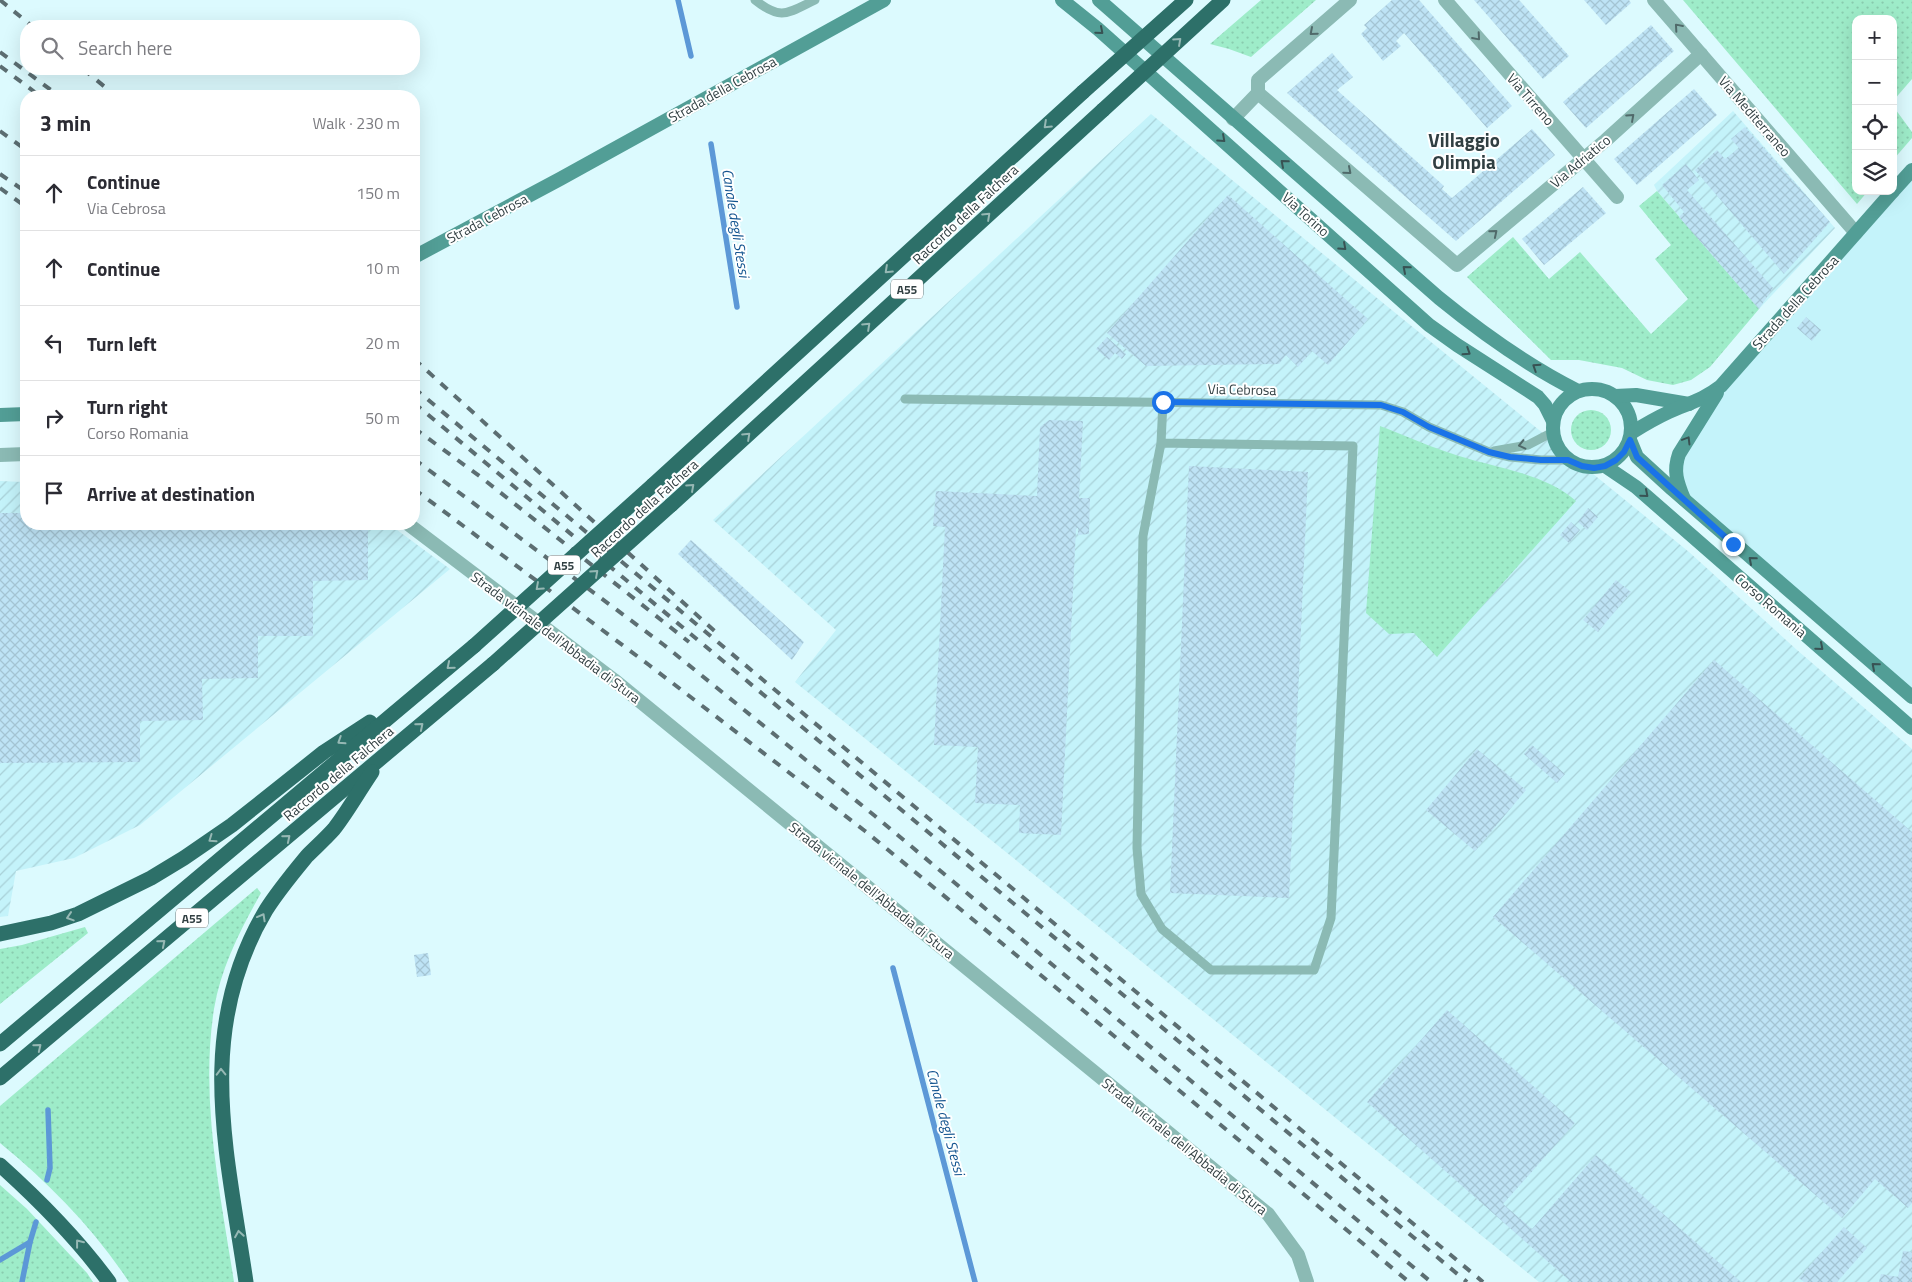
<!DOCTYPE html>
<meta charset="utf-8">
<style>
body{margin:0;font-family:"Titillium Web",sans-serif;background:#f2f2f3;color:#2b2b33}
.controls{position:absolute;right:15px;top:15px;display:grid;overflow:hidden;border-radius:10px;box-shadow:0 5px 20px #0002}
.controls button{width:45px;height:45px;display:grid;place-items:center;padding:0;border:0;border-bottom:1px solid #e1e1e2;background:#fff;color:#2b2b33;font:25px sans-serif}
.stop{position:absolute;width:15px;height:15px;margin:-11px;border:4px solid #1a73e8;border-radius:50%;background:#fff}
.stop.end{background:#1a73e8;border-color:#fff;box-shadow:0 1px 5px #0008}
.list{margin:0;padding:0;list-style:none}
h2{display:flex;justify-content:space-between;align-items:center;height:65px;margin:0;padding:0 20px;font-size:21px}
h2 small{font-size:16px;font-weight:400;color:#7c7c81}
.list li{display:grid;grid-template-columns:32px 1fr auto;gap:15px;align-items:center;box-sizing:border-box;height:75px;padding:0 20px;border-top:1px solid #e1e1e2}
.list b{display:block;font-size:19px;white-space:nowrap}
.list p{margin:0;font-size:16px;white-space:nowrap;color:#7c7c81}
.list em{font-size:16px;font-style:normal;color:#7c7c81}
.icon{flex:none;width:28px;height:28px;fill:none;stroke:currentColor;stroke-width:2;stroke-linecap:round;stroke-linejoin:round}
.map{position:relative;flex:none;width:1912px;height:1282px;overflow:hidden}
.search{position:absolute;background:#fff;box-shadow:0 5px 20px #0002;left:20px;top:20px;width:400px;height:55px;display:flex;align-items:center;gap:12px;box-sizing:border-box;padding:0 18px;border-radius:20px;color:#7c7c81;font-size:19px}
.panel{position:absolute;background:#fff;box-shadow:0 5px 20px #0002;left:20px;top:90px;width:400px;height:440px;border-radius:20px}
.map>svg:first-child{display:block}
.built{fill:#c4f3fa}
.industrial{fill:url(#industrial-furrows)}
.grass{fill:url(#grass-dots)}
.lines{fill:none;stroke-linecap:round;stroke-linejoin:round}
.stream{stroke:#5c98d7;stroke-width:5.5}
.building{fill:url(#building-cross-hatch)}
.service{stroke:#8bbab4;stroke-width:9}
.minor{stroke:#8bbab4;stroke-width:14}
.secondary{stroke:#529e96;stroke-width:14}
.motorway{stroke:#2d7069;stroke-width:15}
.rail{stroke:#5c6e72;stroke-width:4;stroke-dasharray:9 9;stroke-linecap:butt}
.motorway-bridge{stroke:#2d7069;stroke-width:15}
.oneway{stroke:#506a6a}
.oneway2{stroke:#385253}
.oneway3{stroke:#96b8b4}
.route{stroke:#1a73e8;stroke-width:6}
.labels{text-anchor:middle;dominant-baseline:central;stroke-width:4;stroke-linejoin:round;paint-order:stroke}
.shield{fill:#fff;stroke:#6f797b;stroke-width:1}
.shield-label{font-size:12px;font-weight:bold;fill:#313f42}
.street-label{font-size:14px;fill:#313f42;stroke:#fff}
.water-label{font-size:15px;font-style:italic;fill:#145590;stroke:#fff}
.district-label{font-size:19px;font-weight:bold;fill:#313f42;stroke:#fff}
</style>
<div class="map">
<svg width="1912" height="1282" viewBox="0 0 1912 1282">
<defs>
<pattern id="industrial-furrows" width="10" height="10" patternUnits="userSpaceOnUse" patternTransform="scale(1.25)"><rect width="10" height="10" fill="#c4f3fa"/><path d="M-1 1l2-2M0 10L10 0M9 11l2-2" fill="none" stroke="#a9d1d8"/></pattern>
<pattern id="grass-dots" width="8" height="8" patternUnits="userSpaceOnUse" patternTransform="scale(1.25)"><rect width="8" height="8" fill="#9eecc9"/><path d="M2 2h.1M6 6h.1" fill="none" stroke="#89cbae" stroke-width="1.8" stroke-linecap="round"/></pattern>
<pattern id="building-cross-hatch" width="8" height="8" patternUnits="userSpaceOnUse" patternTransform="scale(1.25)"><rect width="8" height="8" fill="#bee3f5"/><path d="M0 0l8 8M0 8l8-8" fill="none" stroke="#a4c4d3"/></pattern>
</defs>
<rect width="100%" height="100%" fill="#dcfafe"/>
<!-- built -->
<path class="built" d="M1912,170V697L1686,502L1676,463L1702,415Z"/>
<!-- industrial -->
<g class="industrial">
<path d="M1733,111L1835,228L1759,309L1657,191L1654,185Z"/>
<path d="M1151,114L1689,552L1797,650L1912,749V1282H1539L795,682L836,630L713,520Z"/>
<path d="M26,464V524H389L450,569L140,825L74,858L16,871L8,916L0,917V481L23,482L21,465Z"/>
</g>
<!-- grass -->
<g class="grass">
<path d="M1261,0H1316L1251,57L1229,49L1210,44Z"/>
<path d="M1683,0H1912V79L1893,101V19H1856V191H1868L1857,204Z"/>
<path d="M1893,106L1912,132V138L1893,160Z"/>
<path d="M1657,191L1759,309L1710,367L1691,380L1673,385L1647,380L1622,368L1579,360H1551L1467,277L1513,237L1549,279L1580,252L1651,334L1688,299L1655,259L1671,245L1639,206Z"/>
<circle cx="1591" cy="430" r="20"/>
<path d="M1380,426C1406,436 1433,448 1459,456C1497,468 1546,474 1576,501L1437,657L1414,633L1389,634L1366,613Z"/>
<path d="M257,888L261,893C241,929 221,967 214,1009C200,1100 220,1192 234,1282H129C94,1229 49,1183 0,1143V1106Z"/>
<path d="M85,927L88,933L0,1004V949L22,945Z"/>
<path d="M0,1185L27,1209L87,1273L93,1282H0Z"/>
</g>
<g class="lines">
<!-- stream -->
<g class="stream">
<path d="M678,0L691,56"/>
<path d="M711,144L737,307"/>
<path d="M24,229L26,253"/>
<path d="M893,968L975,1282"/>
<path d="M47,1180L50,1168L48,1110"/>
<path d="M0,1260L30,1242L36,1222"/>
<path d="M22,1282L30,1242"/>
</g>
</g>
<!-- building -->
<g class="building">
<path d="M1392,0H1419L1512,106L1487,128L1404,33L1396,41L1401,46L1383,61L1361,34L1367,28L1364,25Z"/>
<path d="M1474,0H1519L1569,56L1543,79Z"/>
<path d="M1584,0H1629L1631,3L1606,25Z"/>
<path d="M1651,25L1674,51L1586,128L1563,102Z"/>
<path d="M1332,53L1353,77L1337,90L1444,186L1442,189L1452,198L1532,129L1555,155L1456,241L1287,93Z"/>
<path d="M1694,89L1717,115L1637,185L1614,159Z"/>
<path d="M1745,127L1830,222L1784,274L1695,170L1717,150L1725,159L1739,148L1731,139Z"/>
<path d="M1686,164L1699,180L1687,190L1773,288L1759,309L1679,217L1684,212L1662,185Z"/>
<path d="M1583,187L1606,213L1544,265L1522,239Z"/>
<path d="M1228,195L1368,319L1328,365L1312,351L1298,367L1286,355L1279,364L1146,366L1107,333Z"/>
<path d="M1806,317L1821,330L1812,341L1797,328Z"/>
<path d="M1107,337L1126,354L1122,359L1115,353L1109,360L1096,349Z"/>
<path d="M1049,420L1083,421L1079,498H1090L1089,534L1078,535V528L1076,529L1061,835L1019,833L1020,805L975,803L978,747L934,745L945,527L933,526L936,491L1037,496L1040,427Z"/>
<path d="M1189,466L1308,472L1289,898L1170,893Z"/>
<path d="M1588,508L1598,517L1587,530L1578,522Z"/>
<path d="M0,513H26V524H368V580L313,581V636H258V678L202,679L203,720L140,721V762L0,763Z"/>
<path d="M1571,522L1580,530L1569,543L1560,535Z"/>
<path d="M691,540L804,642L792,660L678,554Z"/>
<path d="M1616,580L1631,592L1598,632L1583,620Z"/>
<path d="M1714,660L1912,832V1203L1908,1208L1875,1179L1842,1218L1493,917Z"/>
<path d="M1532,745L1565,774L1557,783L1524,754Z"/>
<path d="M1477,749L1526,790L1475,851L1426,810Z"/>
<path d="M428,953L431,975L417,977L414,955Z"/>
<path d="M1447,1010L1575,1123L1503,1204L1532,1229L1596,1155L1741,1282H1571L1367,1102Z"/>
<path d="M1844,1227L1867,1248L1837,1282H1804L1799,1278Z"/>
<path d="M1903,1251L1912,1252V1282H1879L1881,1274L1898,1277Z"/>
</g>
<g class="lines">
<!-- service -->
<g class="service">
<path d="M755,0C781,21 788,13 815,0"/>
<path d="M905,399L1381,405L1403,412L1429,427L1489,452L1510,457L1541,460H1568"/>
<path d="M1161,443L1353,446L1331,918L1314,970H1211L1162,929L1141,894L1137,848L1143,536L1161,443L1163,402"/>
<path d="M1494,451L1528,445L1553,432"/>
</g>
<!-- minor -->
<g class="minor">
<path d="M1445,0L1617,197"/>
<path d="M1654,0L1856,233"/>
<path d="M1258,93L1457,265L1606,140L1701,54"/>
<path d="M1233,119L1258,93V80L1350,0"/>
<path d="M0,455L26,454"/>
<path d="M408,524L614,680L1268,1214L1298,1255L1307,1282"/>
</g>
<!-- secondary -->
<g class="secondary">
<path d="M1062,0L1098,29L1429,325L1457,345L1538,397L1545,405L1553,421"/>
<path d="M1099,0L1439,298C1482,333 1528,366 1578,391"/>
<path d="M1893,191L1912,170"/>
<path d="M414,257L560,179L884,0"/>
<circle cx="1592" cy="428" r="39"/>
<path d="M1615,396L1636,395L1689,404"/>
<path d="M0,415L26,414"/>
<path d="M1631,433C1644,425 1656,418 1669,412C1689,403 1703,400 1721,386L1893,191"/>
<path d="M1630,440L1637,457L1672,489L1912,697"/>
<path d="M1605,466L1636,487L1912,728"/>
<path d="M1684,499C1677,482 1673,471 1679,454L1717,393"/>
</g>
<!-- motorway -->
<g class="motorway">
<path d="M653,485L1083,92"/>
<path d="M671,505L1103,110"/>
<path d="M0,934L51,923L78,914L151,878L184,858L232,825L324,752L370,722"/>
<path d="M0,1044L474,646"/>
<path d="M0,1078L493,664"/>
<path d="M0,1165C40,1201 77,1238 109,1282"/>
<path d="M246,1282C227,1152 194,1031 266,910C278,891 293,873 307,856C316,847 326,838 334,829C348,811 359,791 372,772"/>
</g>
<!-- rail -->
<g class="rail">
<path d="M0,0L32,26"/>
<path d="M0,52L59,96"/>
<path d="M0,66L40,96"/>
<path d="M83,69L116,96"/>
<path d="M0,131L26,150"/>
<path d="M0,174L26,192"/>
<path d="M0,188L26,207"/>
<path d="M414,359L719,635"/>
<path d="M414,388L1483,1282"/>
<path d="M414,403L1467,1282"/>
<path d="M414,428L482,478L689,642"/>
<path d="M414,459L664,645L875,816L1431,1282"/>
<path d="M414,489L649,665L865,831L1054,986L1409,1282"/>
</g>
<!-- motorway-bridge -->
<g class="motorway-bridge">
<path d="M1083,92L1186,0"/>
<path d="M1103,110L1223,0"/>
<path d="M474,646L653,485"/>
<path d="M493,664L671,505"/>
</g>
</g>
<!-- one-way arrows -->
<defs><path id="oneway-chevron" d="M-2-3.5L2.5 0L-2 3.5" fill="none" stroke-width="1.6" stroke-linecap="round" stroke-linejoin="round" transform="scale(1.25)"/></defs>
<g class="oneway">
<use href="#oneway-chevron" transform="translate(1678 27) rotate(-131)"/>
<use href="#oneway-chevron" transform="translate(1313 32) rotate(139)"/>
<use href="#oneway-chevron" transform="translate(1477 37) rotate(49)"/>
<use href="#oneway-chevron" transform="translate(1631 117) rotate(-42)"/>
<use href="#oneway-chevron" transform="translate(1348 171) rotate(41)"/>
<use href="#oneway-chevron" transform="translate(1494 233) rotate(-40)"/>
<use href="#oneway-chevron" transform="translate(1522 445) rotate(167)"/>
</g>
<g class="oneway2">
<use href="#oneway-chevron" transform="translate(1100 31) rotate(41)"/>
<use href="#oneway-chevron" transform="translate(1222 139) rotate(42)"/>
<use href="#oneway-chevron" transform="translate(1284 163) rotate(-139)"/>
<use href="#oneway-chevron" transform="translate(1343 247) rotate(42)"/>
<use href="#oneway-chevron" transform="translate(1406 269) rotate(-139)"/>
<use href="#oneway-chevron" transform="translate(1467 352) rotate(33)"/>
<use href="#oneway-chevron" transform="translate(1536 367) rotate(-147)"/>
<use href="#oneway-chevron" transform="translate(1687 440) rotate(-59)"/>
<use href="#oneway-chevron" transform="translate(1645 494) rotate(41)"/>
<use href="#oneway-chevron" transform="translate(1752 560) rotate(-139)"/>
<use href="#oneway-chevron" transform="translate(1820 647) rotate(41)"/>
<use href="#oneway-chevron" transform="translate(1875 666) rotate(-139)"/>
</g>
<g class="oneway3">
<use href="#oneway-chevron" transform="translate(1178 41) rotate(-42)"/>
<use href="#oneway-chevron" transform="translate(1047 125) rotate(137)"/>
<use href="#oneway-chevron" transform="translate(987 216) rotate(-43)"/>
<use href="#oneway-chevron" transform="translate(888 270) rotate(137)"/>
<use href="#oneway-chevron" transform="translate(867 326) rotate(-43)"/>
<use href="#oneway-chevron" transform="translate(747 436) rotate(-43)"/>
<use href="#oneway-chevron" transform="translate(691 487) rotate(-42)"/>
<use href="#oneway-chevron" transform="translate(595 573) rotate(-42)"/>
<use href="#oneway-chevron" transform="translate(539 587) rotate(138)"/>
<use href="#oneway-chevron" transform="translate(450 666) rotate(140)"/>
<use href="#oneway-chevron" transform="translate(420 726) rotate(-40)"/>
<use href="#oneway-chevron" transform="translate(341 741) rotate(147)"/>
<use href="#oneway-chevron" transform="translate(287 838) rotate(-40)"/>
<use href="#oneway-chevron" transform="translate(212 839) rotate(145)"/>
<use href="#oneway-chevron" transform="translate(70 917) rotate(162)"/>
<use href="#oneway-chevron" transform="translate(262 917) rotate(-61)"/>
<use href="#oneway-chevron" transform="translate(162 943) rotate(-40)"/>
<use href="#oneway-chevron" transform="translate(38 1047) rotate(-39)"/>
<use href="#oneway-chevron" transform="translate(221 1072) rotate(-91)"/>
<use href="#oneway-chevron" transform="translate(239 1234) rotate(-99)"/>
<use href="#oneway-chevron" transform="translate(79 1243) rotate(-128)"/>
</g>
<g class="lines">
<!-- route -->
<path class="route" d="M1163,402L1381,405L1403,412L1429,427L1489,452L1510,457L1541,460H1568L1582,466L1594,468L1605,466L1616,460L1624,452L1630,440L1637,457L1733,544"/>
</g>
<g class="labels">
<!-- shield labels -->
<g class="shield">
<rect x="891" y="279.5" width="32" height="19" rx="4"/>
<rect x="548" y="555.5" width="32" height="19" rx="4"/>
<rect x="176" y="908.5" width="32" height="19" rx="4"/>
</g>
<g class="shield-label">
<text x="907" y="289">A55</text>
<text x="564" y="565">A55</text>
<text x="192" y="918">A55</text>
</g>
<!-- street labels -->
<g class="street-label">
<text transform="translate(722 89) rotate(-29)">Strada della Cebrosa</text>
<text transform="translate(1531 99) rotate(49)">Via Tirreno</text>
<text transform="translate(1755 116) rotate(49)">Via Mediterraneo</text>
<text transform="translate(1580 161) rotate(-40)">Via Adriatico</text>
<text transform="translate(965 214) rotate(-43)">Raccordo della Falchera</text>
<text transform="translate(1306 214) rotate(42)">Via Torino</text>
<text transform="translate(487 218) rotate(-28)">Strada Cebrosa</text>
<text transform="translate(1795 302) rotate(-48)">Strada della Cebrosa</text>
<text transform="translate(1242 389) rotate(1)">Via Cebrosa</text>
<text transform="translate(644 508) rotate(-42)">Raccordo della Falchera</text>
<text transform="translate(1771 605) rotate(41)">Corso Romania</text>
<text transform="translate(556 637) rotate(37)">Strada vicinale dell'Abbadia di Stura</text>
<text transform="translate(338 773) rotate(-40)">Raccordo della Falchera</text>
<text transform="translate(872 890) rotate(39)">Strada vicinale dell'Abbadia di Stura</text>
<text transform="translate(1185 1146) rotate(39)">Strada vicinale dell'Abbadia di Stura</text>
</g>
<!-- water labels -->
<g class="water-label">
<text transform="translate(736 223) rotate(81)">Canale degli Stessi</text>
<text transform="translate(946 1122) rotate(75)">Canale degli Stessi</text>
</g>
<!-- district labels -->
<g class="district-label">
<text x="1464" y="139">Villaggio<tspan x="1464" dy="22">Olimpia</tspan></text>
</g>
</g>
</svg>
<div class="controls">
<button>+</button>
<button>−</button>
<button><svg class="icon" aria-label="locate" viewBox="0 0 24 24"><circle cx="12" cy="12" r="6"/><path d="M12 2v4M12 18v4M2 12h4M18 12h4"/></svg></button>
<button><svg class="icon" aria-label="layers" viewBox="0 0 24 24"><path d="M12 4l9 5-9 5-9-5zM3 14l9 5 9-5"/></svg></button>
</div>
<div class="stop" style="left:1163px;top:402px"></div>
<div class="stop end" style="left:1733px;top:544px"></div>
<div class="search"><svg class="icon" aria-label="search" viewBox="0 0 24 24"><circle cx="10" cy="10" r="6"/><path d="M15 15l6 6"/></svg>Search here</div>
<section class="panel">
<h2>3 min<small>Walk · 230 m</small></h2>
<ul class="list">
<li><svg class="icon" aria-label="ahead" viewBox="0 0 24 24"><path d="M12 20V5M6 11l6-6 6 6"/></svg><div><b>Continue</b><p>Via Cebrosa</p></div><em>150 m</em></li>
<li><svg class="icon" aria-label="ahead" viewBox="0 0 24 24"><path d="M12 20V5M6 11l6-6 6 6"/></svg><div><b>Continue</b></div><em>10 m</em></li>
<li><svg class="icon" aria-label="left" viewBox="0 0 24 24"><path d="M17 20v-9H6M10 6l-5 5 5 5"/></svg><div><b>Turn left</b></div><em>20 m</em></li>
<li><svg class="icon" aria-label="right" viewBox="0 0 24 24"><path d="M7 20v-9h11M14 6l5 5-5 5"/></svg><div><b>Turn right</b><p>Corso Romania</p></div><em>50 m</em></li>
<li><svg class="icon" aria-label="arrive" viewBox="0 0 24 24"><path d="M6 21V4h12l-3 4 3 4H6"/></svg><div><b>Arrive at destination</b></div></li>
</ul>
</section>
</div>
